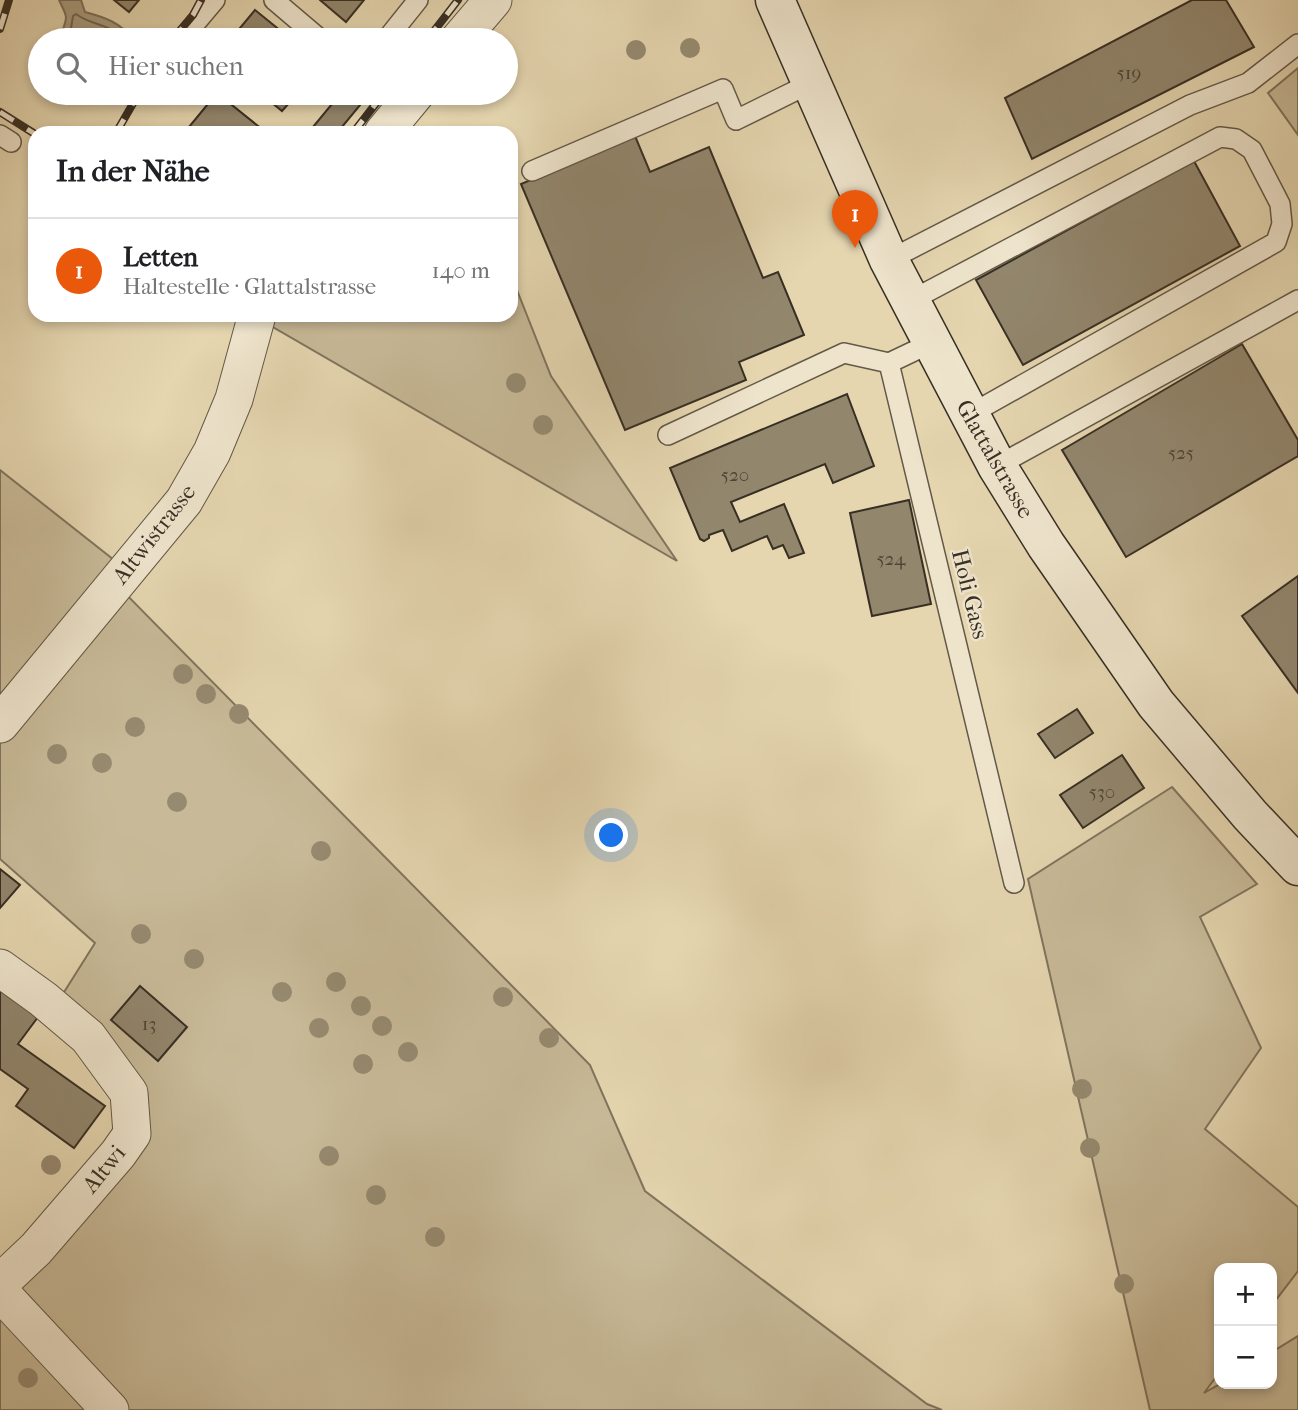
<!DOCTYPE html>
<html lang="de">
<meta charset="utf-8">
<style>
body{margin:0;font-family:"IM FELL French Canon",serif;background:#f6f6f6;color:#202124}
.controls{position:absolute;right:21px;bottom:21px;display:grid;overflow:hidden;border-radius:14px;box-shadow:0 4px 10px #0003}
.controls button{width:63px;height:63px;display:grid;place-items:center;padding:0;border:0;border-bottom:2px solid #e0e0e0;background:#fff;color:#202124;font:35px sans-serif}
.you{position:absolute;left:612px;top:836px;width:24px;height:24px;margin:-18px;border:5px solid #fff;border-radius:50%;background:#1a73e8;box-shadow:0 0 0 10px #1a73e833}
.badge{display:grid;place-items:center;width:46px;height:46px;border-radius:50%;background:#ea580c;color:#fff;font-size:23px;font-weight:700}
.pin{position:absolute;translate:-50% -58px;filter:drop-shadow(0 2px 4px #0008)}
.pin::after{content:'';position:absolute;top:37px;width:24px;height:21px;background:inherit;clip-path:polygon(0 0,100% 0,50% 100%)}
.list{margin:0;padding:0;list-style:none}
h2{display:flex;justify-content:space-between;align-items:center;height:91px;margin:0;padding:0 28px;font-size:30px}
h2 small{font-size:23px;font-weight:400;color:#757577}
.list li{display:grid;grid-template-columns:46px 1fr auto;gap:21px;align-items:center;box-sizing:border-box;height:105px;padding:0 28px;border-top:2px solid #e0e0e0}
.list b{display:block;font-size:26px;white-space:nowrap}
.list p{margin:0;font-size:23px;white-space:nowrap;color:#757577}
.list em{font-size:23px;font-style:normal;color:#757577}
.icon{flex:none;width:38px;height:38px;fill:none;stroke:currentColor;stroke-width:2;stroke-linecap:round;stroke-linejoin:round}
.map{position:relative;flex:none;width:1298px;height:1410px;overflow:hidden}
.search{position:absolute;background:#fff;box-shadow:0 4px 10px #0003;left:28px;top:28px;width:490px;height:77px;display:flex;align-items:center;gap:18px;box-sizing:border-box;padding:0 24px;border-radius:38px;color:#757577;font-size:26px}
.panel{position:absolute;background:#fff;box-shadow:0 4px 10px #0003;left:28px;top:126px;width:490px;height:196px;border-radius:21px}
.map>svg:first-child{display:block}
.green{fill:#c8ba98;stroke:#80745e;stroke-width:2}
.water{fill:#aa9d80;stroke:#7c715b;stroke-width:2}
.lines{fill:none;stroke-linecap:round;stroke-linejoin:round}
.shore{stroke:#716652;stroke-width:2}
.building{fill:#92866d;stroke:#382f24;stroke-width:2}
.lane-casing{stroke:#635947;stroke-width:22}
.street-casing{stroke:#635947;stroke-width:39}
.secondary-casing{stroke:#382f24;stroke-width:41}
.lane{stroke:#eee4cc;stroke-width:19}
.street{stroke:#eee4cc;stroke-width:37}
.secondary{stroke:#eee4cc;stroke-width:38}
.rail-casing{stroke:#382f24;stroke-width:8}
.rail{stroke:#eee4cc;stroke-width:5;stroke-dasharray:16;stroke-linecap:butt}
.tree{fill:#968a70}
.labels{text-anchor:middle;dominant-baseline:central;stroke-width:5;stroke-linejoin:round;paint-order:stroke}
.number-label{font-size:19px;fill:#4e4536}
.street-label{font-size:23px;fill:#382f24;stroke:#eee4cc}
</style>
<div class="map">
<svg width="1298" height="1410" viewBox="0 0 1298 1410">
<rect width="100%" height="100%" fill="#e5d6b0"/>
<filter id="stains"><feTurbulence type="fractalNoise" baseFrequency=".00286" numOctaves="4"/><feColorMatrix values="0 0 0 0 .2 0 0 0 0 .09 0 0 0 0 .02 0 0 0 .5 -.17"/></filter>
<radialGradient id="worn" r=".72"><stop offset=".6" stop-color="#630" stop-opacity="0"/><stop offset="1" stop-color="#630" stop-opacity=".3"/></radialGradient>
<!-- green -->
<g class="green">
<path d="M1298,68V135L1268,93Z"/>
<path d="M511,275L551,376L677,561L266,323L269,315H511Z"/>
<path d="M0,470L114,560L105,573L590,1065L645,1191L927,1404L942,1410H0V1266L143,1105L61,997L95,943L0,859Z"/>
<path d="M1172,787L1257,884L1200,917L1261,1048L1205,1129L1298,1207V1271L1272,1305V1268H1219V1373L1204,1393L1220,1384H1272V1352L1298,1336V1410H1150L1028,879Z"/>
</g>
<!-- water -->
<path class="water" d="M59,0H81L85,12C104,17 122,23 133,40H62C60,31 66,26 66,17C65,11 61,5 59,0Z"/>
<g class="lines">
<!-- shore -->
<path class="shore" d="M69,40L73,16L76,14C92,26 107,22 124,40"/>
</g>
<!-- building -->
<g class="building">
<path d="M114,0H139L129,12Z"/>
<path d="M320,0H364L346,22Z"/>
<path d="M1192,0H1226L1254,47L1032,159L1005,98Z"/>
<path d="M255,10L292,40H230Z"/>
<path d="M217,93L263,130L260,133H184Z"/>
<path d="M260,93H298L282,111Z"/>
<path d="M341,93H347L361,104L337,133H308Z"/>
<path d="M635,136L650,172L709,147L763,278L778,272L804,335L739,362L746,380L625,430L521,184Z"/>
<path d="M1194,161L1240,246L1023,365L976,280Z"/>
<path d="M1242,344L1298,440V456L1126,557L1062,450Z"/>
<path d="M847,394L874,466L833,483L825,464L731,502L740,522L784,504L804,553L789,558L783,545L773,549L767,536L732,551L723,530L709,535V538L704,541L700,539L670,468Z"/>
<path d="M909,500L931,604L872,616L850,513Z"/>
<path d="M1298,576V693L1242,616Z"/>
<path d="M1077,709L1093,733L1055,758L1038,734Z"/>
<path d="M1122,755L1144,788L1083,828L1060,795Z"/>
<path d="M0,869L20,885L0,908Z"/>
<path d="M140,986L187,1027L158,1061L111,1020Z"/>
<path d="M0,990L38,1017L18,1044L105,1106L74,1148L16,1106L28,1089L0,1069Z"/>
</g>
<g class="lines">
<!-- lane casing -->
<g class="lane-casing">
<g id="lane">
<path d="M274,0L321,40"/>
<path d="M183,38L215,0"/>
<path d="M386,40L418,0"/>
<path d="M0,135L11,142"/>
<path d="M532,171L723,89L736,120L811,83"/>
<path d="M889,260L1190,105L1248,83L1298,44"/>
<path d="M910,301L1220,137L1236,139L1252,150L1280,204L1282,224L1276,242L969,415"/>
<path d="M931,343L889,363L1014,883"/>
<path d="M668,435L844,353L889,363"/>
<path d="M997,466L1298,300"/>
</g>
</g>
<!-- street casing -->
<g class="street-casing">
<g id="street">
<path d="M459,40L493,0"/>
<path d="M383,133L416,93"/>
<path d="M0,724L184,501L212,452L234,399L257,315"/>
<path d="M0,968L43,999L88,1037L129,1093L132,1134L118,1154L36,1249L0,1283"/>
<path d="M0,1292L110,1410"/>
</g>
</g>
<!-- secondary casing -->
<g class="secondary-casing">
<path id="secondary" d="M775,0L889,260L997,466L1046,545L1156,704L1250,815L1298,866"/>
</g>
<!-- lane -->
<use href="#lane" class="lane"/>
<!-- street -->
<use href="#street" class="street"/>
<!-- secondary -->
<use href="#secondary" class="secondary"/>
<!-- rail casing -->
<g class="rail-casing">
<g id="rail">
<path d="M0,29L9,0"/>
<path d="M172,40L193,15L201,0"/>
<path d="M427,40L458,0"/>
<path d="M0,112L35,134"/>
<path d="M116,133L139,93"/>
<path d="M353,133L384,93"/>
</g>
</g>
<!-- rail -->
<use href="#rail" class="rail"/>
</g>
<!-- trees -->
<g class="tree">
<circle cx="690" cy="48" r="10"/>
<circle cx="636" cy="50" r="10"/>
<circle cx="516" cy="383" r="10"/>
<circle cx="543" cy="425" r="10"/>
<circle cx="183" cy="674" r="10"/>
<circle cx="206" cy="694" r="10"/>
<circle cx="239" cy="714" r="10"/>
<circle cx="135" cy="727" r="10"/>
<circle cx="57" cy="754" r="10"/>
<circle cx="102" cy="763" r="10"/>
<circle cx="177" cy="802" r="10"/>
<circle cx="321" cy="851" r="10"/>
<circle cx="141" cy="934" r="10"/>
<circle cx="194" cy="959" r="10"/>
<circle cx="336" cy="982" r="10"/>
<circle cx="282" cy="992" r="10"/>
<circle cx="503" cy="997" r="10"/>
<circle cx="361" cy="1006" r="10"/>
<circle cx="382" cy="1026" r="10"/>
<circle cx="319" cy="1028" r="10"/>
<circle cx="549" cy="1038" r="10"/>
<circle cx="408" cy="1052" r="10"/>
<circle cx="363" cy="1064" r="10"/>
<circle cx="1082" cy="1089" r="10"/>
<circle cx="1090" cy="1148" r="10"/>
<circle cx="329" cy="1156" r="10"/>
<circle cx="51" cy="1165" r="10"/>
<circle cx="376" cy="1195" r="10"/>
<circle cx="435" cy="1237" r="10"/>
<circle cx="1124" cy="1284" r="10"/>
<circle cx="28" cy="1378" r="10"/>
</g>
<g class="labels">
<!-- number labels -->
<g class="number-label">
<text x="1129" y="73">519</text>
<text x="1181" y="453">525</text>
<text x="735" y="475">520</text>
<text x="891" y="559">524</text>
<text x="1102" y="792">530</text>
<text x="149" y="1024">13</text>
</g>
<!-- street labels -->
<g class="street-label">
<text transform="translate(995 459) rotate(60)">Glattalstrasse</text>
<text transform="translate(154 534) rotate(-52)">Altwistrasse</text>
<text transform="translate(970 594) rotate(76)">Holi Gass</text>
<text transform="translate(104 1169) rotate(-51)">Altwi</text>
</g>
</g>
<rect width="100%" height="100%" filter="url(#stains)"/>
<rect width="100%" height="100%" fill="url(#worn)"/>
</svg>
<div class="controls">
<button>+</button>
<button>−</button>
</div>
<div class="you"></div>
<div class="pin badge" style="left:855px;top:248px">1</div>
<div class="search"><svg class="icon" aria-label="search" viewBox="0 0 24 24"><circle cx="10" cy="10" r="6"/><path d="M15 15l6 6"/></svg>Hier suchen</div>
<section class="panel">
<h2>In der Nähe<small></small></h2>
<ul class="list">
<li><span class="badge">1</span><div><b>Letten</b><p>Haltestelle · Glattalstrasse</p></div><em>140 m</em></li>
</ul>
</section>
</div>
